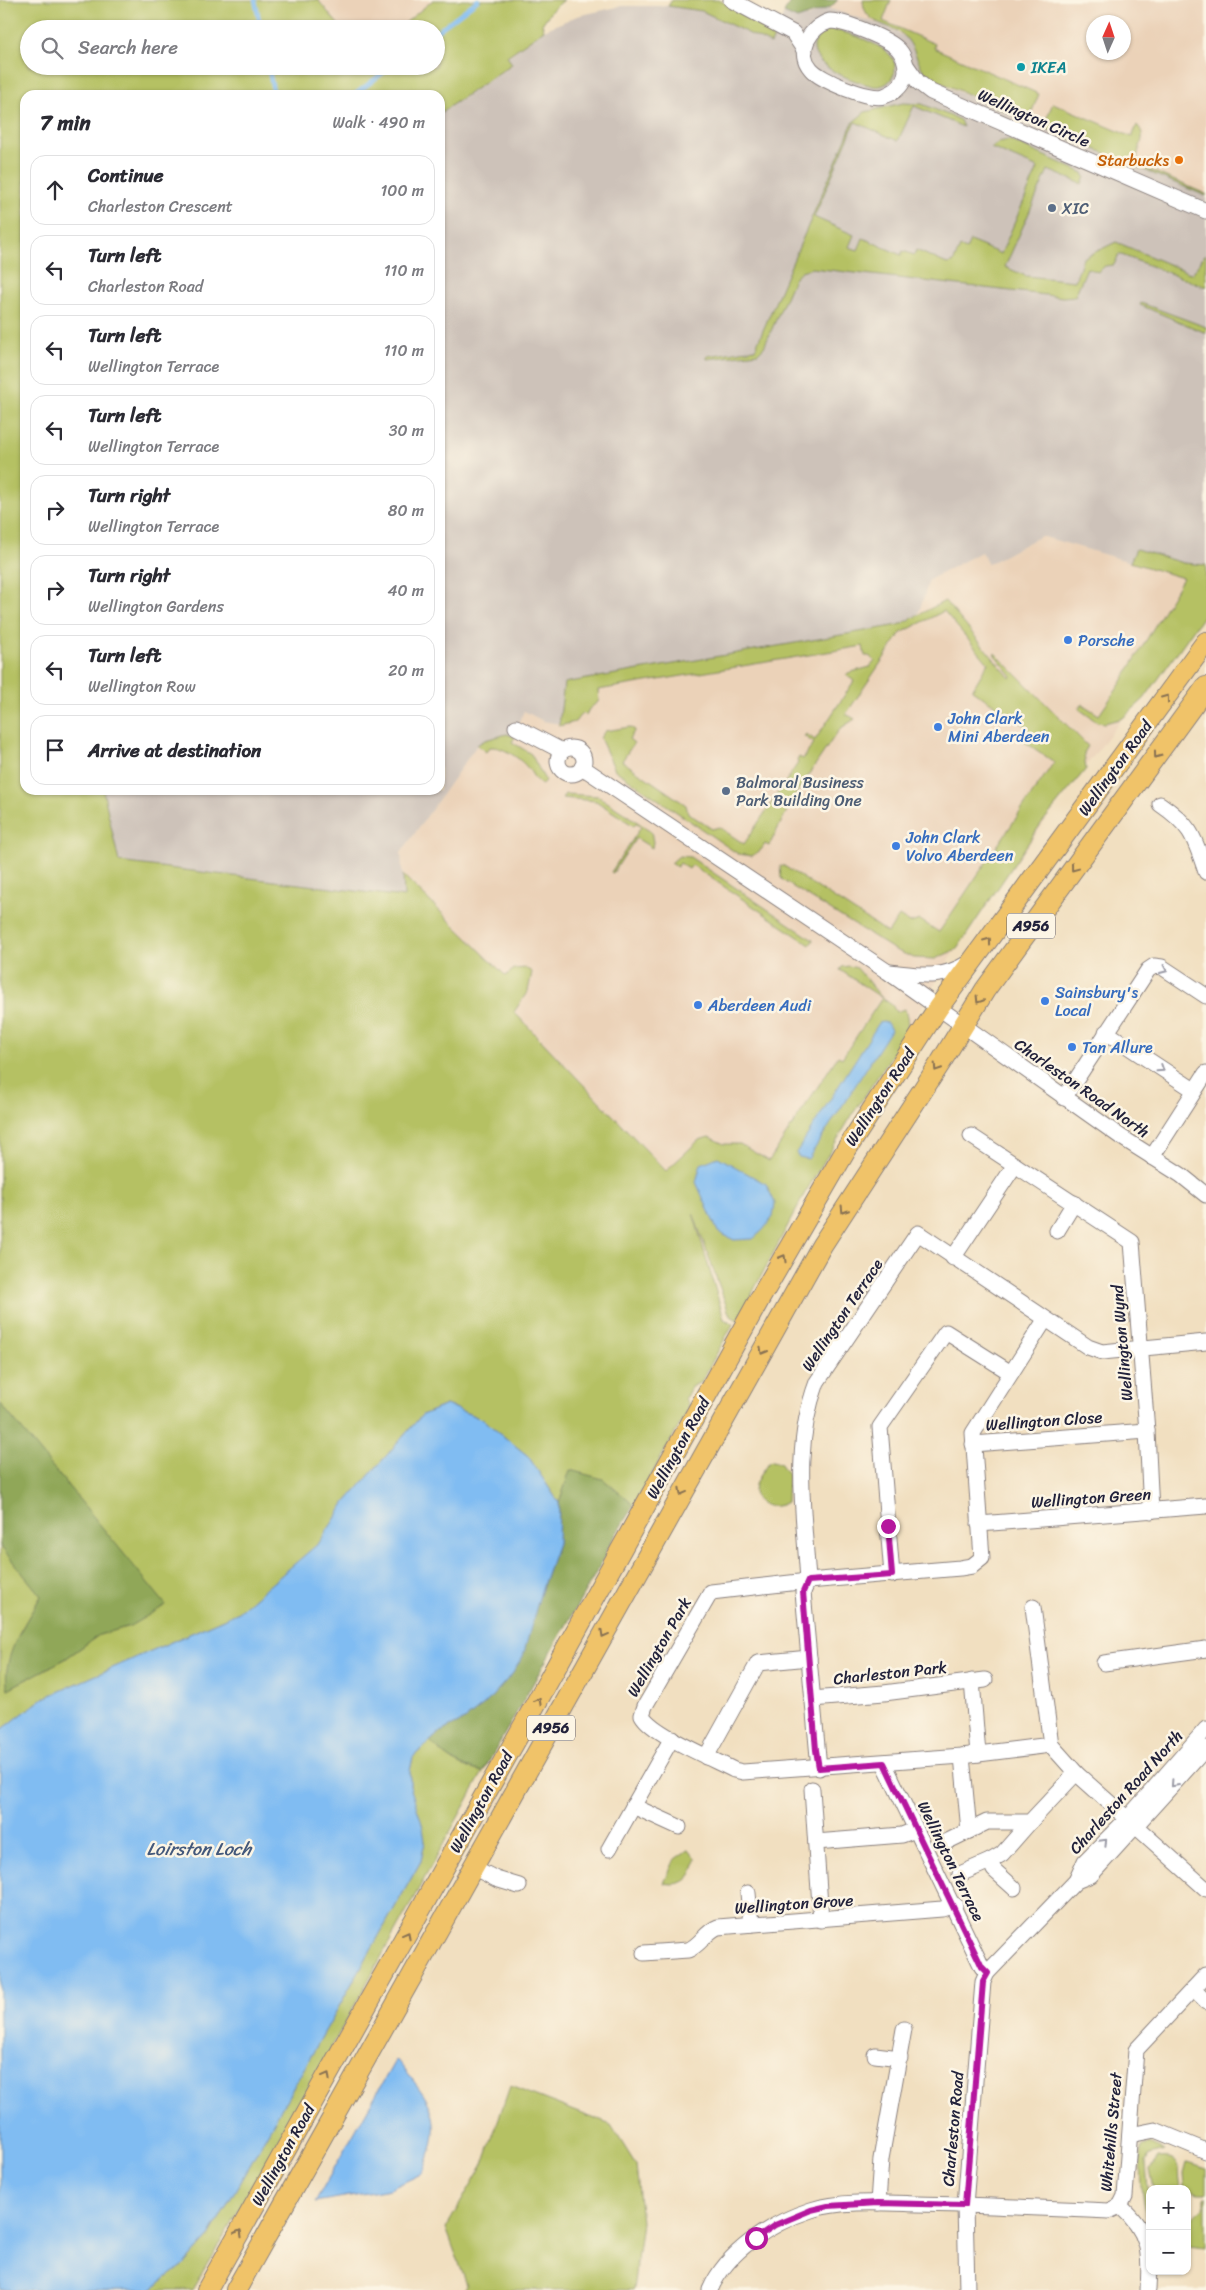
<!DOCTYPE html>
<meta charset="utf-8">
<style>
body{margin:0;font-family:Sriracha,sans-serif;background:#f2f2f3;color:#2b2b33}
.controls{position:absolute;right:15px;bottom:15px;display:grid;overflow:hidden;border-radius:10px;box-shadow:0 1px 4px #0004}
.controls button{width:45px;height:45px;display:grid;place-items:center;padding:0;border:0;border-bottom:1px solid #e1e1e2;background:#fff;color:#2b2b33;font:25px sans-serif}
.compass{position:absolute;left:1086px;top:15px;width:45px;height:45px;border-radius:50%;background:#fff;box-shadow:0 1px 4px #0004;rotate:3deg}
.stop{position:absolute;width:15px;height:15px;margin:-11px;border:4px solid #b5179e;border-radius:50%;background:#fff}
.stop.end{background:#b5179e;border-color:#fff;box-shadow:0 1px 5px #0008}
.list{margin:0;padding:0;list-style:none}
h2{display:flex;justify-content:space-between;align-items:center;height:65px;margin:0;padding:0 20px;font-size:21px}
h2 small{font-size:16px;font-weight:400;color:#7c7c81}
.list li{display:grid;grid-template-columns:32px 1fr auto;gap:15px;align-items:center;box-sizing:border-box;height:70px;margin:0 10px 10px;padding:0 10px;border:1px solid #e1e1e2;border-radius:15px}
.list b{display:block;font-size:19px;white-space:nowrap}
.list p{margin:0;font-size:16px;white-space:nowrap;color:#7c7c81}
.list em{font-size:16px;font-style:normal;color:#7c7c81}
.icon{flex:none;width:28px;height:28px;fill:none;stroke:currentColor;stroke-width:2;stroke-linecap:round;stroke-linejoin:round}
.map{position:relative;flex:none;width:1206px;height:2290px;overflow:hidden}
.search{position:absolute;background:#fff;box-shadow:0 1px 4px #0004;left:20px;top:20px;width:425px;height:55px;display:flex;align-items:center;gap:12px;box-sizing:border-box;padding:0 18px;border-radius:28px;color:#7c7c81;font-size:19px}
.panel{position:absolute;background:#fff;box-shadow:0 1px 4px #0004;left:20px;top:90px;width:425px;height:705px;border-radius:15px}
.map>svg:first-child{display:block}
.built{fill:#ebd2b8;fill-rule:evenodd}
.industrial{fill:#cdc2b9}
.green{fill:#b5c163;stroke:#6c724f}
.forest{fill:#90a759;stroke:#59644a}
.water{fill:#80bcf2;stroke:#516f96}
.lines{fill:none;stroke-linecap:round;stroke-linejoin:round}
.stream{stroke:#80bcf2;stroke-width:4.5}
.minor-casing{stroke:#8a807e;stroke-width:17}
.major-casing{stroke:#8a807e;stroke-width:22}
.minor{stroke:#fff;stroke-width:15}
.major{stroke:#f0c369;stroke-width:20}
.oneway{stroke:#897252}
.oneway2{stroke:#9c9ca7}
.route{stroke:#b5179e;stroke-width:6}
.culture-dot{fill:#0f9aa8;stroke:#fcf5e5;stroke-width:2}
.food-dot{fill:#e8710a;stroke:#fcf5e5;stroke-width:2}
.service-dot{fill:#5c6f8a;stroke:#fcf5e5;stroke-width:2}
.shop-dot{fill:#3f7fe0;stroke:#fcf5e5;stroke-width:2}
.labels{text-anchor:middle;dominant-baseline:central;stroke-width:5;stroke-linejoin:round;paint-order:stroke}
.shield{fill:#fcf5e5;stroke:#63616e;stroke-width:1}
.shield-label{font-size:15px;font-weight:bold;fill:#22223b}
.culture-label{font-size:16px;fill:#0d838f;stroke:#fcf5e5;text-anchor:start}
.street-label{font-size:16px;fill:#22223b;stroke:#fcf5e5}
.food-label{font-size:16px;fill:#c56008;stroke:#fcf5e5;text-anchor:end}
.service-label{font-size:16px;fill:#4e5e75;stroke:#fcf5e5;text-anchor:start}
.shop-label{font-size:16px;fill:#366cbe;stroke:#fcf5e5;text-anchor:start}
.water-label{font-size:18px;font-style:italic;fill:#43587b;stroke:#fcf5e5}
</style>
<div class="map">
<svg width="1206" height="2290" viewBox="0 0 1206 2290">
<rect width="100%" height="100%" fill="#fcf5e5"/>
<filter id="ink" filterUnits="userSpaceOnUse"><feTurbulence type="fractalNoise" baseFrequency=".02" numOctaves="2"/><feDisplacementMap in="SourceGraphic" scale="10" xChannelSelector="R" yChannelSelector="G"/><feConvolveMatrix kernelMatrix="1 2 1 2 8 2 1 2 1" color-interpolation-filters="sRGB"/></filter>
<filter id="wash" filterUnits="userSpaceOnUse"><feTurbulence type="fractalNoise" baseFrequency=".0096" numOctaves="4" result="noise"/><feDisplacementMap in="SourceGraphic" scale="20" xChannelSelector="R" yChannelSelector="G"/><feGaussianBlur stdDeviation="1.12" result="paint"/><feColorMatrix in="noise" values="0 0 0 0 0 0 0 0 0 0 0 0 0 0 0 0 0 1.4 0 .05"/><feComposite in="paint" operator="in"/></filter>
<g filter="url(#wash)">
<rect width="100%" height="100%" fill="#f1dfc0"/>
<!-- built -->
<g class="built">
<path d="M310,0H465L427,29H333Z"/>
<path d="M791,0H1206V196L938,82L908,39L895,30L827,8L788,15L784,13ZM1094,22H1124V52H1094Z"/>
<path d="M1041,536L1206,584V612L1144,699L1127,712L1054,808L950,958L906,1034L854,1112L805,1193L738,1320L730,1316L686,1191L404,897L401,853L477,745L512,736L524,711L543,721L564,683L918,615L928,580L981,552L988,564Z"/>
</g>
<!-- industrial -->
<path class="industrial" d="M622,6H668L702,11L771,44L784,13L807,17L827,8L886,26L908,39L923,71L938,83L1206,196V584L1041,536L988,564L981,552L929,580L918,615L899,625L564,683L559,724L543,721L524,711L512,736L507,734L485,740L477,745L401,853L404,897L119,862L103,790H440V113L512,65L507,57L544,30L577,16Z"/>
<!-- green -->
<g class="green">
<path d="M0,0H318L342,29H29V66H436V29H398L433,0H564L552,10L542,24L544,30L507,56L512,64L440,113V95H25V790H103L119,862L404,897L403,875L506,976L514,969L525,968L532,972L528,991L514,1012L666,1171L699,1140L709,1137L724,1144H740L769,1161L838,1056L842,1058L882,998L840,970L842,967L849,966L857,968L882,998L892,1005L896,1012L904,1009C909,1018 908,1025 906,1034L854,1112L805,1193L738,1320L730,1316L693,1213L724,1319L733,1324L701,1382L691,1387L685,1399L688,1404L686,1414L634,1505L571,1470L559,1503L528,1456L482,1419L446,1405L422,1415L346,1502L320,1543L237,1613L42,1699L0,1731V1544L41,1596L19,1633L8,1689L65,1659L99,1635L130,1626L0,1404Z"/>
<path d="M672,0H719L777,30L771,44L702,11L668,6Z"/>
<path d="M863,0H891L883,21L935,44L934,48L1039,94L1028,121L929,77C916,65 916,45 902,34C886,22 864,25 863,0Z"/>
<path d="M829,30C844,30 886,45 893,59C900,73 888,89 873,86C856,82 812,68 814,46C815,38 821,33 829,30Z"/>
<path d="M903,103L922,104L960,120L963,127L914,106L898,141L855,122L814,217L854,235L849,247L858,250L863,238L901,255L903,251L914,255L916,250L947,264L953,263L960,247L966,250L970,241L1001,254L1038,168L991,148L999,142L1009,140L1083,173L1085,177L1082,184L1048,170L1005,267L1026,276L1075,281L1083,258L1116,242L1192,274L1206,253V287L1119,254L1114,265L1105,266L1098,272L1087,268L1075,296L1063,297L812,268L801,271L794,279L764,347L758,353L707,359V356L755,349L853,122L865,112Z"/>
<path d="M1053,103L1132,137L1137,125C1150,138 1134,149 1138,165L1206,194V196L1045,128L1044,124Z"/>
<path d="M1141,303L1206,327V333L1140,305Z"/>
<path d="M1136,549L1183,563L1206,565V612L1144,699L1123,718L1105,723L1097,722L1079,709L1082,704L1099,715L1121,683L1183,578L1130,562Z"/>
<path d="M945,601L1010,678L1012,676L994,654L995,653L1088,746L1084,753L1086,769L1041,824L957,949L935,959L914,958L895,950L785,882L781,878L780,866H784L888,933L899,916L910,923L920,920L939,932L1054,762L1022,740L1029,728L972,690L988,663L944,611L901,633L846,714L855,719L841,728L834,737L795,795L769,846L765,844L761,850L752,856L738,854L615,770L600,738L605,731L630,727L635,730L629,739L634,743L622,761L686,805L688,813L712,829L719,827L744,844L798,763L797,761L799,757L803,759L814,743L804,736L806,734L815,740L854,681L846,675L848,673L870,667L875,661L869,656H865L863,646L598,690L599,701L589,709L586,715L582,713L575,722L559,726L564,683L899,625Z"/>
<path d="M507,734L515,737L512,742L531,754L545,780L542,785C533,780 533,773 526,766C518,757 502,746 490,747L486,752L477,745L485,740Z"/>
<path d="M565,794L598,796L651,831L653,842L652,848L636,838L613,873L611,872L641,827L636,823L634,826L596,801L562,798Z"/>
<path d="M679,856L690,857L813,940L810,945L692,865L689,869L680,863L677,867L671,863Z"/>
<path d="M772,1461L780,1463L788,1474L787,1502C772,1512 747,1504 756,1482C759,1475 765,1468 769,1462Z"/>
<path d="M430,1741C446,1758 460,1767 483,1772L281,2139L192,2290H150L183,2265L210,2235L421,1861L425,1842L410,1786V1771L413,1757Z"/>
<path d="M689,1849L696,1858C694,1878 684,1887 664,1883L675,1859Z"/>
<path d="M510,2086L611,2125L636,2165L642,2222L633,2290H465L467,2285L446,2228L483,2164Z"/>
<path d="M1149,2144L1164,2151L1149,2155L1146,2161L1150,2221C1140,2211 1138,2159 1143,2146Z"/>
<path d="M1158,2158C1188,2155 1175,2173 1182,2189H1154L1150,2169Z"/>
<path d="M1187,2163L1206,2169V2193H1198L1185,2187L1184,2174Z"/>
<path d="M1206,2196V2247L1187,2245V2222L1204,2208V2198Z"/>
</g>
<!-- forest -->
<g class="forest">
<path d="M791,0H838L831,7L797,19L784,13Z"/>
<path d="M0,1403L166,1605L130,1626L99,1635L65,1659L8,1689C0,1658 26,1622 41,1596L0,1546Z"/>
<path d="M570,1470L603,1479L634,1505L604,1554L606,1555L483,1772C460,1767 446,1758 430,1741L440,1732L466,1719L485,1704L513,1673L558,1543L559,1503Z"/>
</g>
<!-- water -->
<g class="water">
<path d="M883,1022L887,1023L891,1030L808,1159L799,1157L796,1153L879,1023Z"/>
<path d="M718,1157L766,1184L775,1203L773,1217L763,1230L753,1239L734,1240L718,1232L696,1182L701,1164Z"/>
<path d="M446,1405L482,1419L528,1456L559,1503L558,1543L541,1591L523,1656L513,1673L485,1704L466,1719L440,1732L413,1757L410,1771V1786L423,1827L425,1842L421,1861L210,2235L183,2265L150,2290H0V1731L42,1699L237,1613L319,1543L346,1502L422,1415Z"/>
<path d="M396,2059C432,2104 446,2115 423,2173L390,2189L315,2202Z"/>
</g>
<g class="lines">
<!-- stream -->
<g class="stream">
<path d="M255,0L261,29"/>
<path d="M436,32L478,0"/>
<path d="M268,66L274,95"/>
<path d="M354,95L392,66"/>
</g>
</g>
</g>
<g filter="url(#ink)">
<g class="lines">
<!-- minor casing -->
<g class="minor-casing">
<g id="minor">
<path d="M731,0L793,33L805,51"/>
<path d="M830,21C844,21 890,39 899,50C906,58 908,70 904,79C901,87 893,93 884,96C870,101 820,80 811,69C795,51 810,27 830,21Z"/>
<path d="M906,65L918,82L931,92L1206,211"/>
<path d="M516,727L562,751"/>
<circle cx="571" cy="761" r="13"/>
<path d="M582,767L888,972L1121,1137L1181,1175L1206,1195"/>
<path d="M1160,804C1192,826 1194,837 1206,872"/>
<path d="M890,972C920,975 941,980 968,963"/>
<path d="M1106,1032L1194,1090"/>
<path d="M1064,1098L1148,970L1154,966L1162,967L1206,996"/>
<path d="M971,1136L1132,1242L1147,1431L1151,1511"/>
<path d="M1152,1157L1206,1073"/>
<path d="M1057,1231L1074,1203"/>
<path d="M953,1258L1015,1165"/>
<path d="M1045,1320L973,1433L982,1558L972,1566L960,1568L808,1581L711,1592L645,1706L642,1715C652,1734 713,1759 734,1770L743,1772L962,1756L1051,1745"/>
<path d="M973,1444L1147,1431"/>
<path d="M979,1524L1206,1506"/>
<path d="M892,1575L880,1427L946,1332L1011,1373"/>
<path d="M1033,1607L1051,1745L1076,1773L1206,1889"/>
<path d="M1104,1663L1206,1649"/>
<path d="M972,1681L978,1754"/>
<path d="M812,1699L884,1693L985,1680"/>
<path d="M962,1756L969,1831"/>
<path d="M706,1757L758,1663L809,1658"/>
<path d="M884,1763L982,1967L987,1973"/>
<path d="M819,1768L803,1592L808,1581C804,1511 792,1448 817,1382L918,1233L1088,1347L1102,1352L1206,1342"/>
<path d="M812,1789L821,1920"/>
<path d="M633,1806L679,1827"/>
<path d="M816,1842L902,1835L915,1830"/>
<path d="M946,1842L987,1822H1030L1076,1773"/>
<path d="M609,1849L672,1738"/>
<path d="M473,1867L496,1879L519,1886"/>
<path d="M960,1874L990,1861"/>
<path d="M1076,1881L1091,1875L1206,1748"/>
<path d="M1014,1888L994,1870L990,1861L1002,1854L1030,1822"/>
<path d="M748,1893L751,1924"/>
<path d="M644,1953L688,1950C701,1945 705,1932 718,1927L942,1909L955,1905"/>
<path d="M1193,1989L1206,2002"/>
<path d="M875,2055L900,2058"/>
<path d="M1130,2135L1155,2130L1206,2151"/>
<path d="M878,2203L881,2159L904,2029"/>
<path d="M1120,2206L1125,2196L1136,2050L1206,1975"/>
<path d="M1120,2206C1150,2233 1150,2251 1148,2290"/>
<path d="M710,2290C727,2251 771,2223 811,2210C841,2200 885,2203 917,2204C981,2205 1045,2208 1109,2211L1120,2206"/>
<path d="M967,2290L965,2205L983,1982L987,1973L1076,1881L1085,1861L1127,1819L1206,1729"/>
</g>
</g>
<!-- major casing -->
<g class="major-casing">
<g id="major">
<path d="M207,2290L519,1734L759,1300L846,1150L938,1008L1206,642"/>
<path d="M236,2290L822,1245L941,1062L985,990L1206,687"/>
</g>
</g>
<!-- minor -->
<use href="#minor" class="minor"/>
<!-- major -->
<use href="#major" class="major"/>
</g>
<!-- one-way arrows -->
<defs><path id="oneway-chevron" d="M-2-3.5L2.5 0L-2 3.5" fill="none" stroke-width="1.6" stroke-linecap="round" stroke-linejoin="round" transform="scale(1.25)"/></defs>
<g class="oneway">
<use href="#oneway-chevron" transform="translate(1166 698) rotate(-54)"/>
<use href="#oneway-chevron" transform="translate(1157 755) rotate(126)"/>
<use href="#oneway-chevron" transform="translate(1074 868) rotate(127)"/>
<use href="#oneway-chevron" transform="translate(988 941) rotate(-54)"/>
<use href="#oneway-chevron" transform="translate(979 1000) rotate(122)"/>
<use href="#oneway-chevron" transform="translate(937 1068) rotate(123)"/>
<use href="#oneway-chevron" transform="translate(844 1210) rotate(122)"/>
<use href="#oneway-chevron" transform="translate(783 1258) rotate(-60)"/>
<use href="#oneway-chevron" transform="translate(763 1351) rotate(120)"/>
<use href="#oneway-chevron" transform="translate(682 1492) rotate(119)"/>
<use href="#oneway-chevron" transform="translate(604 1634) rotate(119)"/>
<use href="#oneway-chevron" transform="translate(538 1701) rotate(-61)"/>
<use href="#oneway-chevron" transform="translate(407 1935) rotate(-61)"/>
<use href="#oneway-chevron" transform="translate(327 2076) rotate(-61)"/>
<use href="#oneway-chevron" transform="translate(239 2233) rotate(-60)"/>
</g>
<g class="oneway2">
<use href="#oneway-chevron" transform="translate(1164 970) rotate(25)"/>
<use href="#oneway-chevron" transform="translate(1161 1069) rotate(33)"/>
<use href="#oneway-chevron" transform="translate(1174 1784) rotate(132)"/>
<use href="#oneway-chevron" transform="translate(1104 1842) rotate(-46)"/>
</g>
</g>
<g class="lines" filter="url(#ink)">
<!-- route -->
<path class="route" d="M756,2238L775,2225L811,2210L828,2206L878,2203L965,2205L983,1982L988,1973L982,1967L884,1763L819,1768L816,1750L803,1592L808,1581L892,1575L888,1526"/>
</g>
<!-- markers -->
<circle class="culture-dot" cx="1021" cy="67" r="5"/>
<circle class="food-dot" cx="1179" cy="160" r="5"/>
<g class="service-dot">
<circle cx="1052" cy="208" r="5"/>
<circle cx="726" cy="791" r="5"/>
</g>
<g class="shop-dot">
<circle cx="1068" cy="640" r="5"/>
<circle cx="938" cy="727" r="5"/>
<circle cx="896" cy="846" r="5"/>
<circle cx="1045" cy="1001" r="5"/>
<circle cx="698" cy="1005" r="5"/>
<circle cx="1072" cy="1047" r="5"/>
</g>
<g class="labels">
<!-- shield labels -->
<g class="shield">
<rect x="1007" y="913.5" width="48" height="25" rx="4"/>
<rect x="527" y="1715.5" width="48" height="25" rx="4"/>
</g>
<g class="shield-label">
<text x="1031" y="926">A956</text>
<text x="551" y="1728">A956</text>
</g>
<!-- culture labels -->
<g class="culture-label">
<text x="1031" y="67">IKEA</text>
</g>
<!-- street labels -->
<g class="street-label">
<text transform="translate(1034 118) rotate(24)">Wellington Circle</text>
<text transform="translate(1115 768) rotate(-54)">Wellington Road</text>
<text transform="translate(1082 1088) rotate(35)">Charleston Road North</text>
<text transform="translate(880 1097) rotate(-57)">Wellington Road</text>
<text transform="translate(842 1315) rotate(-56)">Wellington Terrace</text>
<text transform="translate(1122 1343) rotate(-95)">Wellington Wynd</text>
<text transform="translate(1044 1421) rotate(-4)">Wellington Close</text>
<text transform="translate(678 1448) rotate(-61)">Wellington Road</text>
<text transform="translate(1091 1498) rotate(-4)">Wellington Green</text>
<text transform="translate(659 1647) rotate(-60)">Wellington Park</text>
<text transform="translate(890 1673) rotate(-6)">Charleston Park</text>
<text transform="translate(1126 1792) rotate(-48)">Charleston Road North</text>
<text transform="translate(481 1802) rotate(-61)">Wellington Road</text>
<text transform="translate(951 1861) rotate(64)">Wellington Terrace</text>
<text transform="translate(794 1904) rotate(-4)">Wellington Grove</text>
<text transform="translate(953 2129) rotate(-85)">Charleston Road</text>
<text transform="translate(1111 2132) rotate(-85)">Whitehills Street</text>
<text transform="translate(283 2155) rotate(-61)">Wellington Road</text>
</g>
<!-- food labels -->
<g class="food-label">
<text x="1169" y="160">Starbucks</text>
</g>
<!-- service labels -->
<g class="service-label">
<text x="1062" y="208">XIC</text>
<text x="736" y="782">Balmoral Business<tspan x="736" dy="18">Park Building One</tspan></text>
</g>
<!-- shop labels -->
<g class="shop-label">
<text x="1078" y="640">Porsche</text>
<text x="948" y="718">John Clark<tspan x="948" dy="18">Mini Aberdeen</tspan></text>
<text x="906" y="837">John Clark<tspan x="906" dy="18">Volvo Aberdeen</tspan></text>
<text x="1055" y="992">Sainsbury's<tspan x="1055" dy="18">Local</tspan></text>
<text x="708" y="1005">Aberdeen Audi</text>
<text x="1082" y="1047">Tan Allure</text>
</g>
<!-- water labels -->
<g class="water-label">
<text x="199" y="1849">Loirston Loch</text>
</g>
</g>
</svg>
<div class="controls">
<button>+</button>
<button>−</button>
</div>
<svg class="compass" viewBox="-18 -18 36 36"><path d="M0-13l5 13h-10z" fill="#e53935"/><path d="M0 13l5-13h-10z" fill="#7c7c81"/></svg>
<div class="stop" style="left:756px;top:2238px"></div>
<div class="stop end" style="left:888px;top:1526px"></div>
<div class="search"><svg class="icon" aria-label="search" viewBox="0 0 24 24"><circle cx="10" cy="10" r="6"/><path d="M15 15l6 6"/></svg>Search here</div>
<section class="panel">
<h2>7 min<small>Walk · 490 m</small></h2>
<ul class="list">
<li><svg class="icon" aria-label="ahead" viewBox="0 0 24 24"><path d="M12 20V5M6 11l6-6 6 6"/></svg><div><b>Continue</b><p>Charleston Crescent</p></div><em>100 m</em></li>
<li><svg class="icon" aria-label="left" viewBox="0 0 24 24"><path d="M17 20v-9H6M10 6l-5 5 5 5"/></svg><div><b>Turn left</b><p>Charleston Road</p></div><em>110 m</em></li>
<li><svg class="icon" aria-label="left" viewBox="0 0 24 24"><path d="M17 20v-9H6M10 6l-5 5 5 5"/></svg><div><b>Turn left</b><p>Wellington Terrace</p></div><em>110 m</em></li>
<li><svg class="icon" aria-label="left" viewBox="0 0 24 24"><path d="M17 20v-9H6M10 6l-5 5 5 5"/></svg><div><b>Turn left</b><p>Wellington Terrace</p></div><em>30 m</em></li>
<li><svg class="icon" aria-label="right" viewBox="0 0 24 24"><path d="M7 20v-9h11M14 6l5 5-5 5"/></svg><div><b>Turn right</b><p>Wellington Terrace</p></div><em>80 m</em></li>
<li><svg class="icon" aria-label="right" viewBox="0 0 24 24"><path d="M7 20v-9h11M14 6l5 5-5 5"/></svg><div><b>Turn right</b><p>Wellington Gardens</p></div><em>40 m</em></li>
<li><svg class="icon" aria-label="left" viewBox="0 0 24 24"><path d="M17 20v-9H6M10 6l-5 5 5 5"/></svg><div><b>Turn left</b><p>Wellington Row</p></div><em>20 m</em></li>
<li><svg class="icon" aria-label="arrive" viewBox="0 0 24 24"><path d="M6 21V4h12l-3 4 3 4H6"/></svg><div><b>Arrive at destination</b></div></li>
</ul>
</section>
</div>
